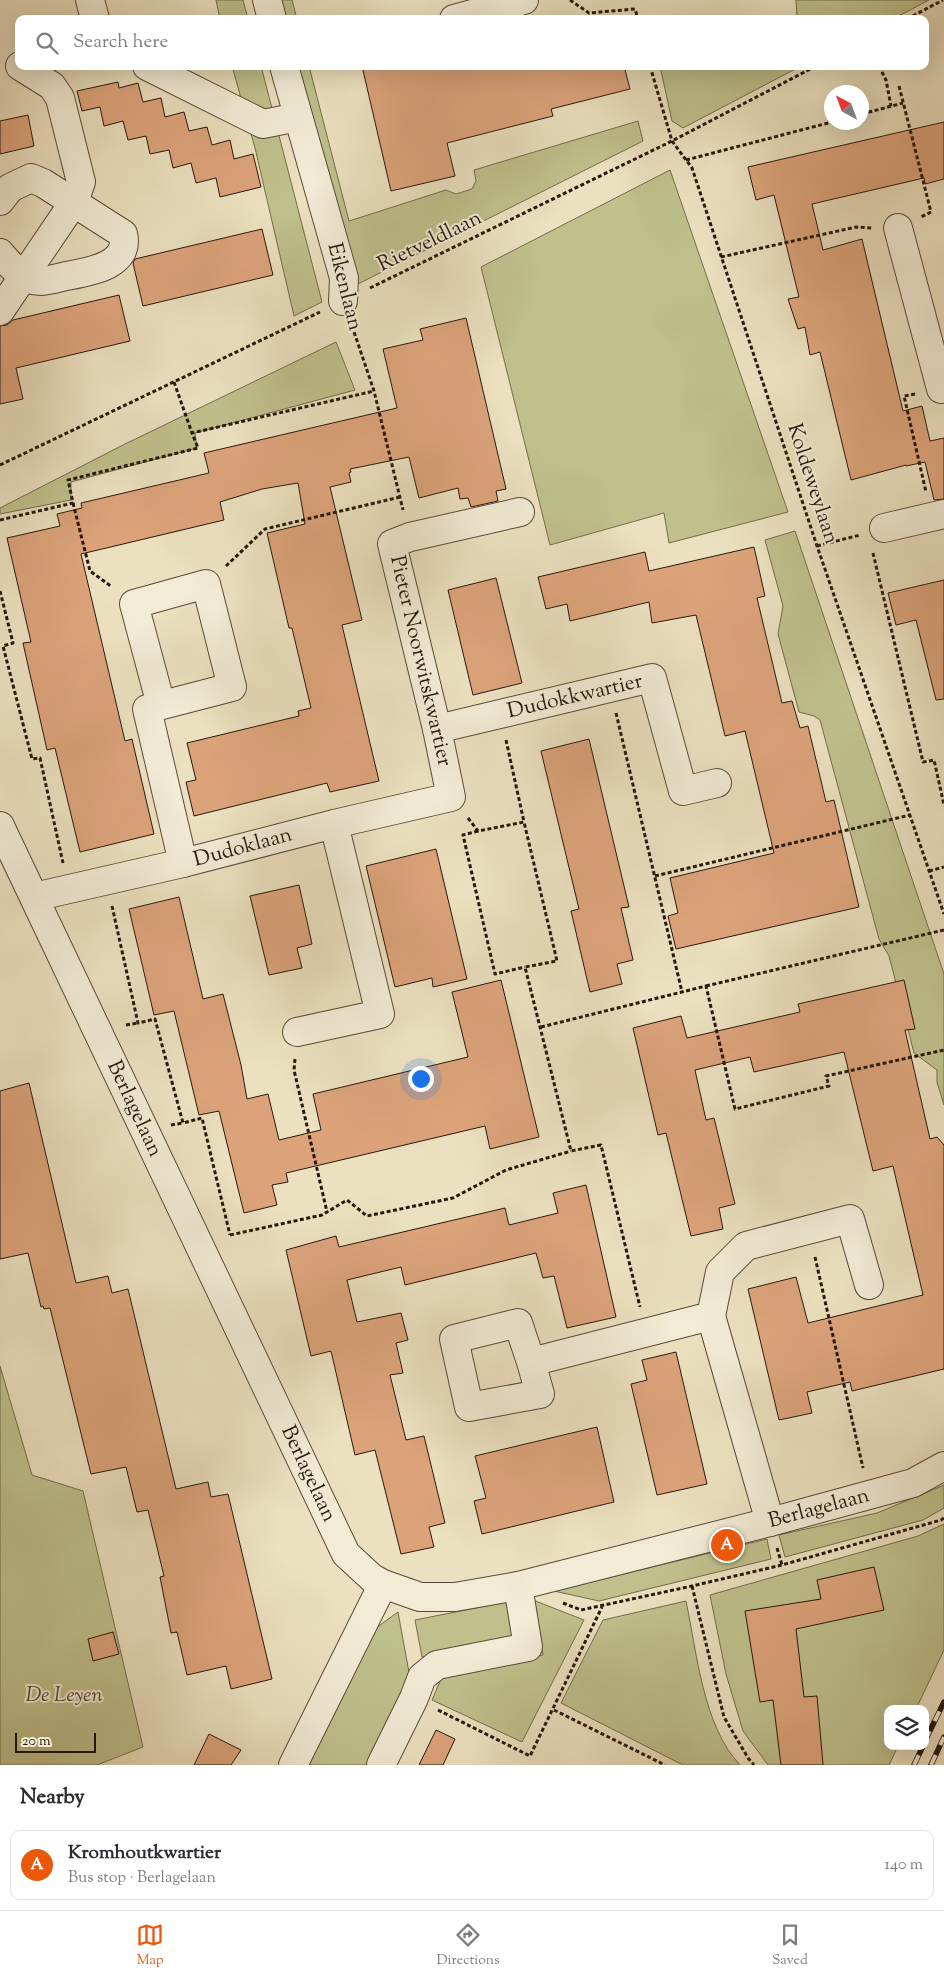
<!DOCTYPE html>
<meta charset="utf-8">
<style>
body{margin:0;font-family:"Sorts Mill Goudy",serif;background:#f7f7f7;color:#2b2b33}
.controls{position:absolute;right:15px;bottom:15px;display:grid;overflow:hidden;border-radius:10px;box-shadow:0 5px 20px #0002}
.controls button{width:45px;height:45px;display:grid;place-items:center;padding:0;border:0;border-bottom:1px solid #e1e1e2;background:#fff;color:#2b2b33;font:25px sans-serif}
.compass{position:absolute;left:824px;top:85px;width:45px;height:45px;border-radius:50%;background:#fff;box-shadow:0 5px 20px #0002;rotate:319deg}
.scale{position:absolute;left:15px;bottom:12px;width:81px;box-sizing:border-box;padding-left:5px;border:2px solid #28180c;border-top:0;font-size:14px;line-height:18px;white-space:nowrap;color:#28180c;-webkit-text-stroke:4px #f2ebd5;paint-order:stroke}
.you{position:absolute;left:420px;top:1078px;width:18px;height:18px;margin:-12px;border:4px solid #fff;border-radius:50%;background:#1a73e8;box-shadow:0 0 0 8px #1a73e833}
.badge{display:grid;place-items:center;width:32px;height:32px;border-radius:50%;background:#ea580c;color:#fff;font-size:16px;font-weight:700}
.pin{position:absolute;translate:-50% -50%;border:2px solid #fff;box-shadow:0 1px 5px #0006}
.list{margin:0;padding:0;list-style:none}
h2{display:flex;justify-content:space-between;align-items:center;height:65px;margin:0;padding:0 20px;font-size:21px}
h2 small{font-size:16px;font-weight:400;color:#7c7c81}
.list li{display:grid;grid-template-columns:32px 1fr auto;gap:15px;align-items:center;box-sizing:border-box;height:70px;margin:0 10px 10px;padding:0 10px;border:1px solid #e1e1e2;border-radius:10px}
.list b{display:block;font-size:19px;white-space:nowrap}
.list p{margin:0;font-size:16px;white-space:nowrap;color:#7c7c81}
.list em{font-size:16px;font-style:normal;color:#7c7c81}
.icon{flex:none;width:28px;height:28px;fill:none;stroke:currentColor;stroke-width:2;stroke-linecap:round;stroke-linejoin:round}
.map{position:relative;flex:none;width:944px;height:1765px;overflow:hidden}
.search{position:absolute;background:#fff;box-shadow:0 5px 20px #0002;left:15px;right:15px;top:15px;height:55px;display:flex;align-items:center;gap:12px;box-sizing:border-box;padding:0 18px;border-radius:10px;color:#7c7c81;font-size:19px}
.sheet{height:145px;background:#fff}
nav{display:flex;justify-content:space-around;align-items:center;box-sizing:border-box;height:70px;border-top:1px solid #e1e1e2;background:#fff;font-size:14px;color:#7c7c81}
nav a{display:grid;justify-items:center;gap:2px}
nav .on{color:#ea580c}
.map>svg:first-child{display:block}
.green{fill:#bfc08c;stroke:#746c4c}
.building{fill:#dca37b;stroke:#28180c}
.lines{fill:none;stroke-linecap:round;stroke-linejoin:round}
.minor-casing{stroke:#594a39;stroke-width:30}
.path{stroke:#28180c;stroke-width:3;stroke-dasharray:4 2.5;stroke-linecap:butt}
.minor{stroke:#f2ebd5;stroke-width:28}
.rail-casing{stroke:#28180c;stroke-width:5.5}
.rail{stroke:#f2ebd5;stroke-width:4;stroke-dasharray:11;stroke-linecap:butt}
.labels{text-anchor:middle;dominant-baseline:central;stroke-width:4;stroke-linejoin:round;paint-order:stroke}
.street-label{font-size:21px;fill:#28180c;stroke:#f2ebd5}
.park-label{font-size:21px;font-style:italic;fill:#554a32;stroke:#f2ebd5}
</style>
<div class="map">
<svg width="944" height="1765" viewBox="0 0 944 1765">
<rect width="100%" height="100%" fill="#ebe0bf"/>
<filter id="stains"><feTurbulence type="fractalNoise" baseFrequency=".004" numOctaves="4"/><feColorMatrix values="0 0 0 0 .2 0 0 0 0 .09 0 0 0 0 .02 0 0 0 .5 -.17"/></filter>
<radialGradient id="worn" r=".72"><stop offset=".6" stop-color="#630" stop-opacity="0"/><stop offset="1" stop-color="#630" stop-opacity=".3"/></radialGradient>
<!-- green -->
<g class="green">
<path d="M216,0H243L248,19H220Z"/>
<path d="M270,0H292L297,19H275Z"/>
<path d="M796,0H929L893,19H788L797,16Z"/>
<path d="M232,66H261L322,302L294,316L255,148Z"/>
<path d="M287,66H309L349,221L446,190L456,194L472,189L476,181L474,170L638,121L643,141L346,290Z"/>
<path d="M660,66H801L683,128L672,121Z"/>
<path d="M670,170L788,512L669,543L664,513L550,545L481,267Z"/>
<path d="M336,342L355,390L195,433L197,448L71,482V500L0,514V508L123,445Z"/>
<path d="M795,531L944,974V1105L937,1082V1070L914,1053L889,956L879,939L820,720L814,716L799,712L778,634L783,606L765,540Z"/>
<path d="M0,1366L32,1475L83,1491L143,1747L97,1765H0Z"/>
<path d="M944,1485V1508L923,1520L785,1557L779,1535L877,1513Z"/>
<path d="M944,1524V1650L916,1709H888V1746H898L889,1765H768L743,1731L726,1674L710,1595L918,1536Z"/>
<path d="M767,1539L771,1559L599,1601L554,1591Z"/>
<path d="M533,1600L584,1620L522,1742L432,1700L444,1672L543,1655Z"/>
<path d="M686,1601C697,1653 703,1726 740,1765H683L561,1703L603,1620Z"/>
<path d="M506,1602L514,1639L422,1657L415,1620Z"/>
<path d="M398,1612L410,1678L366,1765H309L376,1628Z"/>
</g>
<!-- building -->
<g class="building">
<path d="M362,66H624L630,89L551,109L553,116L447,143L455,176L391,191Z"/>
<path d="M118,82L119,88L138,83L143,102L161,98L165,117L184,112L189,131L207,127L212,145L230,140L234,159L253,154L261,187L220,197L216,178L196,183L191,163L173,168L169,150L150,154L146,136L128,140L123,121L104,126L100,107L82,111L77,91Z"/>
<path d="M28,115L34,146L0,154V121Z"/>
<path d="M944,122V179L925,184L924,178L812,204L823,250L862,239L903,411L922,406L930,441L944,438V499L934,500L925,462L906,466V465L851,480L820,352L810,355L805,327L798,329L788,299L799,297L774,195L756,200L748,167Z"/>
<path d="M262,229L273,275L143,306L133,263L135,259Z"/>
<path d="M119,295L130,341L16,368L23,399L0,404V326L7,325L13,320Z"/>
<path d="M466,318L506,489L496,491L498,501L471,507L468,498L460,499L458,488L419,498L409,457L350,469L351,472L349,473L351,482L330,487L362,620L342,625L379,781L330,792L327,783L194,816L186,782L196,780L187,743L299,716L298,711L311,708L292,628H289L267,533L305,524L298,483L262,489L220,502L224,520L81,554L125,741L132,739L154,834L80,852L55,748L47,750L23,643L31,642L7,538L60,526L57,514L82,508L81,503L209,473L204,453L397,408L383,349L423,340L420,329Z"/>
<path d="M754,547L765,596L757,598L782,703L792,701L800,728L808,726L826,802L834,800L859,907L676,949L668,916L678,913L670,878L774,853L745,731L725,736L696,615L652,623L649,602L570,621L567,604L546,609L538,577L645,552L649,571Z"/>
<path d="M496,578L522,683L473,695L448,590Z"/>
<path d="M944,580V699L936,700L916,620L896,625L888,593Z"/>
<path d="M589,739L629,907L621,908L633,960L617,964L622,984L590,992L571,911L579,909L541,751Z"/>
<path d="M436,849L467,979L433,987L432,978L395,987L366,866Z"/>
<path d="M299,885L312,944L297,948L302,968L269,975L250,896Z"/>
<path d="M179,897L203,999L223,994L241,1065L247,1099L268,1094L279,1140L321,1130L313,1094L468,1057L452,992L501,980L539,1137L490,1149L485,1126L286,1173L288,1182L272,1185L277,1205L244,1213L219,1111L199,1115L174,1011L154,1015L129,909Z"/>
<path d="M904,980L915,1029L905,1030L930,1139L937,1137L944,1145V1369L852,1391L850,1382L807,1392L812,1413L779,1420L748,1289L796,1277L808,1323L923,1295L893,1166L873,1171L844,1052L754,1072L750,1057L695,1070L706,1120L714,1118L735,1204L719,1208L723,1229L691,1236L666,1133L658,1135L633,1028L681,1016L687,1038L800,1012L798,1004Z"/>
<path d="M29,1083L76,1283L108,1276L112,1293L128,1289L176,1489L208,1482L211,1497L228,1494L272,1679L231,1689L226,1666L187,1675L177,1632L171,1633L160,1577L164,1576L148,1510L137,1512L126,1467L91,1474L50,1308L44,1309L43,1306L41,1307L28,1253L0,1259V1091Z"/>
<path d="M586,1185L616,1317L567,1328L554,1276L543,1278L536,1253L405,1285L401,1267L347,1280L357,1322L401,1313L408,1340L396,1343L403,1373L390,1375L406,1440L424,1436L445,1523L429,1527L434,1547L401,1554L375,1450L355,1455L331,1351L311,1356L286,1250L336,1236L339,1247L505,1208L509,1225L558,1213L553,1193Z"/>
<path d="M676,1352L707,1484L657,1495L631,1384L647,1380L642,1360Z"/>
<path d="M597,1427L614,1502L482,1534L474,1501L486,1498L475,1456Z"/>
<path d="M874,1567L884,1610L796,1629L804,1697L817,1696L823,1765H781L773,1700L760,1702L745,1611L821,1599L817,1580Z"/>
<path d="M113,1632L119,1654L93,1661L88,1639Z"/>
<path d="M436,1730L455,1739L443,1765H419Z"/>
<path d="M209,1734L241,1750L231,1765H194Z"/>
</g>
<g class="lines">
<!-- minor casing -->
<g class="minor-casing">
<g id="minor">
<path d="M90,0L95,19"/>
<path d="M267,0L272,19"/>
<path d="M454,19L524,0"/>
<path d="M147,66L263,124L298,117"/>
<path d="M284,66L344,278L343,301"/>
<path d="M0,201L10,188L31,178L43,183L123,234C131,266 88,272 66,276C58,278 48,281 40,281C23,281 9,264 0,253"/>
<path d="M898,228L941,389L944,388"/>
<path d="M0,311L74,202L81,182L60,98L52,86L20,66"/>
<path d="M884,528L944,514"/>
<path d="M161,705L134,604L206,584L232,687L147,709L183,863"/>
<path d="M437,729L652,678L683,791L717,783"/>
<path d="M0,826L346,1554L372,1578L383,1584L420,1597H455L518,1586L770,1522L913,1483L944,1466"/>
<path d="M34,897L183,863L334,824L451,797L437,729L392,544L410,537L520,512"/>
<path d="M297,1032L380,1014L334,824"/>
<path d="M711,1316L720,1272L746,1246L850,1219L869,1285"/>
<path d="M531,1362L518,1323L454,1339L469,1407L540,1394L531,1362L711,1316L770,1522"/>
<path d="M293,1765L383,1584"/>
<path d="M381,1765L414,1698L422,1677L437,1665L528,1647L518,1586"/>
</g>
</g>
<!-- path -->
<g class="path">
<path d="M570,0L589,13L635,9L638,19"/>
<path d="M907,19L943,0"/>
<path d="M650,66L672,141L692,168L817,546L944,914"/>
<path d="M879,66L886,80L891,106"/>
<path d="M899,86L931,212L921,217"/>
<path d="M862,114L903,103"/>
<path d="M686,160L832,122"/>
<path d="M721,257L856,227L872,228"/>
<path d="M370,288L672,141L816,66"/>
<path d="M352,326L374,391L403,510"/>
<path d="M174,382L192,433"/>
<path d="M915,394L904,396L926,492"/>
<path d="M0,465L320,312"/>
<path d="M73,503L90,571L112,587"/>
<path d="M0,520L73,503L68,480L198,448L192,433L374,391"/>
<path d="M817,546L860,535"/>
<path d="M873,553L923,762L934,760L944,805"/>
<path d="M226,566L265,529L400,497"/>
<path d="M0,591L13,643L3,646L32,759L40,758L63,863"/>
<path d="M616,713L682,992"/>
<path d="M506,740L524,822"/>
<path d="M468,818L478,831L524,822L557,961L525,967L571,1151L601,1145L640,1307"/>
<path d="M478,831L463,835L495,974L525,967"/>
<path d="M929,871L944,867"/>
<path d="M655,876L910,815"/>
<path d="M112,906L138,1023L155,1019L183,1123L202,1118L230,1235"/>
<path d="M706,986L944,930"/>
<path d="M126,1025L138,1023"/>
<path d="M541,1027L706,986L735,1109L829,1086L826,1076L944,1050"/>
<path d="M295,1059L294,1070L327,1212"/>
<path d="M171,1125L183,1123"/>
<path d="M230,1235L322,1215L347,1200L367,1216L453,1198L506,1170L571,1151"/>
<path d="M815,1257L863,1468"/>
<path d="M777,1548L782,1565"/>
<path d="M692,1586L724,1717L748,1758L754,1765"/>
<path d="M563,1603L581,1610L692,1586L782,1565L941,1520L944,1518"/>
<path d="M438,1710L530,1756L602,1607"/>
<path d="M554,1710L665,1765"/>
</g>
<!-- minor -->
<use href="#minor" class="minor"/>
<!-- rail casing -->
<g class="rail-casing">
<g id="rail">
<path d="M925,1741L944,1702"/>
<path d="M914,1765L923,1746"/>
<path d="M931,1765L944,1737"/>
</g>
</g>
<!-- rail -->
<use href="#rail" class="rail"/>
</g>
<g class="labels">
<!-- street labels -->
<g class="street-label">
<text transform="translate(430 242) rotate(-26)">Rietveldlaan</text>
<text transform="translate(344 287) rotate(76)">Eikenlaan</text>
<text transform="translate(812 484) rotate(72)">Koldeweylaan</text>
<text transform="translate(420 661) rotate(77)">Pieter Noorwitskwartier</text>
<text transform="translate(575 697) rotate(-13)">Dudokkwartier</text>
<text transform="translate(243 848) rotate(-15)">Dudoklaan</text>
<text transform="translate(134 1109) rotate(65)">Berlagelaan</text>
<text transform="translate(308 1474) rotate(65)">Berlagelaan</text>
<text transform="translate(819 1509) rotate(-15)">Berlagelaan</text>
</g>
<!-- park labels -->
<g class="park-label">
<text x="64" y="1696">De Leyen</text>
</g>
</g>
<rect width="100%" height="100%" filter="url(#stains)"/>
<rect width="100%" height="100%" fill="url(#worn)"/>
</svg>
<div class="controls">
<button><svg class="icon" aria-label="layers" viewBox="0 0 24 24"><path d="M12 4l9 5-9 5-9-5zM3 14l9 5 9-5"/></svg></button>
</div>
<svg class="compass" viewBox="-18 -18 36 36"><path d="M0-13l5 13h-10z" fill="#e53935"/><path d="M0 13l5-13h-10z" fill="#7c7c81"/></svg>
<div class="scale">20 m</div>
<div class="you"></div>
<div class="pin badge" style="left:727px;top:1545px">A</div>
<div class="search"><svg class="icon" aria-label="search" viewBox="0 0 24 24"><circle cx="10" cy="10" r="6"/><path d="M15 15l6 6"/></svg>Search here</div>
</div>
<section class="sheet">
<h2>Nearby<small></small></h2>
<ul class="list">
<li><span class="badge">A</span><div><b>Kromhoutkwartier</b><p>Bus stop · Berlagelaan</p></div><em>140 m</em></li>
</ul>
</section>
<nav>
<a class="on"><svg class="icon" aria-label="map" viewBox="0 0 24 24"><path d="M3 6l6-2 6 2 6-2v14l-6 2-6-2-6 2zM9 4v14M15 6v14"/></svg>Map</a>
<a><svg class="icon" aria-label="directions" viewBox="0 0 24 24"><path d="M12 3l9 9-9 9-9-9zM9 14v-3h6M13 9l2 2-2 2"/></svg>Directions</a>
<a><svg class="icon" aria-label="saved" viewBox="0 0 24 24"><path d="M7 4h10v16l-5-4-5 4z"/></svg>Saved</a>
</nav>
